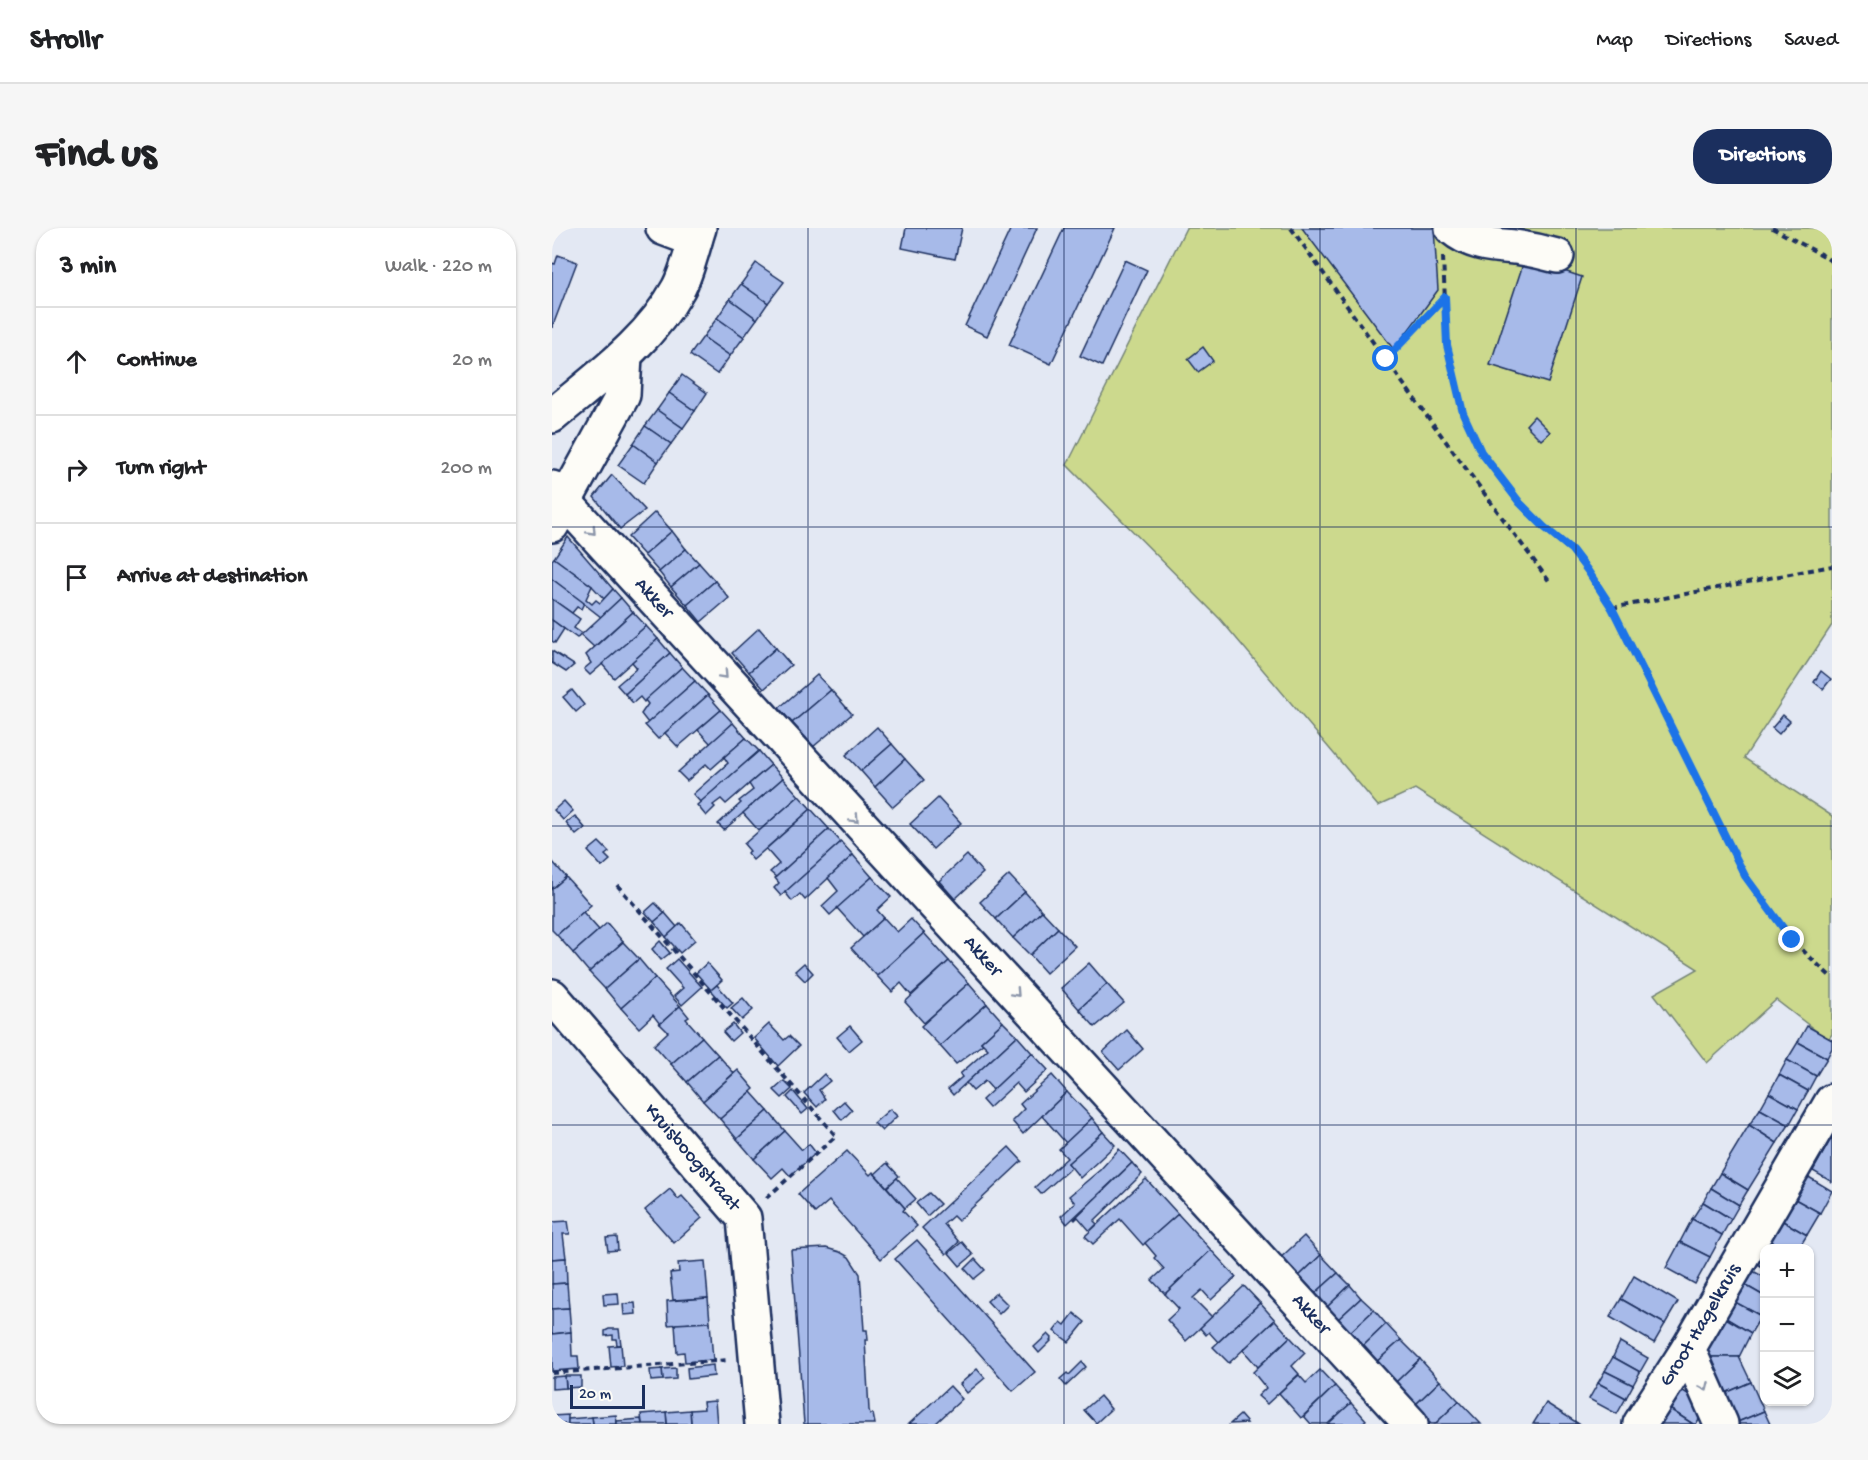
<!DOCTYPE html>
<meta charset="utf-8">
<style>
body{margin:0;font-family:"Gochi Hand",sans-serif;background:#f6f6f6;color:#202124}
.controls{position:absolute;right:18px;bottom:18px;display:grid;overflow:hidden;border-radius:12px;box-shadow:0 2px 4px #0004}
.controls button{width:54px;height:54px;display:grid;place-items:center;padding:0;border:0;border-bottom:2px solid #e0e0e0;background:#fff;color:#202124;font:30px sans-serif}
.scale{position:absolute;left:18px;bottom:15px;width:75px;box-sizing:border-box;padding-left:6px;border:3px solid #1b2f5e;border-top:0;font-size:16px;line-height:21px;white-space:nowrap;color:#1b2f5e;-webkit-text-stroke:4px #fdfcf7;paint-order:stroke}
.stop{position:absolute;width:18px;height:18px;margin:-14px;border:4px solid #1a73e8;border-radius:50%;background:#fff}
.stop.end{background:#1a73e8;border-color:#fff;box-shadow:0 2px 6px #0008}
.list{margin:0;padding:0;list-style:none}
h2{display:flex;justify-content:space-between;align-items:center;height:78px;margin:0;padding:0 24px;font-size:26px}
h2 small{font-size:20px;font-weight:400;color:#757577}
.list li{display:grid;grid-template-columns:39px 1fr auto;gap:18px;align-items:center;box-sizing:border-box;height:108px;padding:0 24px;border-top:2px solid #e0e0e0}
.list b{display:block;font-size:22px;white-space:nowrap}
.list em{font-size:20px;font-style:normal;color:#757577}
.icon{flex:none;width:33px;height:33px;fill:none;stroke:currentColor;stroke-width:2;stroke-linecap:round;stroke-linejoin:round}
.map{position:relative;flex:none;width:1280px;height:1196px;overflow:hidden;border-radius:24px}
header{display:flex;align-items:center;gap:36px;box-sizing:border-box;height:84px;padding:0 30px;background:#fff;border-bottom:2px solid #e0e0e0}
header strong{font-size:28px}
nav{display:flex;gap:33px;margin-inline-start:auto;font-size:21px}
.intro{display:flex;align-items:center;justify-content:space-between;box-sizing:border-box;height:144px;padding:0 36px}
h1{margin:0;font-size:42px}
.button{padding:15px 27px;border-radius:24px;background:#1b2f5e;color:#fff;font-size:21px;font-weight:700}
main{display:flex;gap:36px;padding:0 36px}
aside{flex:1;background:#fff;border-radius:24px;box-shadow:0 2px 4px #0004}
.map>svg:first-child{display:block}
.green{fill:#ccd98d;stroke:#748476;stroke-width:1.5}
.building{fill:#a7bae9;stroke:#1b2f5e;stroke-width:1.5}
.lines{fill:none;stroke-linecap:round;stroke-linejoin:round}
.minor-casing{stroke:#1b2f5e;stroke-width:38}
.path{stroke:#1b2f5e;stroke-width:4;stroke-dasharray:6 4.5;stroke-linecap:butt}
.minor{stroke:#fdfcf7;stroke-width:33}
.oneway{stroke:#8c96aa}
.route{stroke:#1a73e8;stroke-width:8}
.grid{fill:none;stroke:#1b2f5e;stroke-width:1.5;stroke-opacity:0.55}
.labels{text-anchor:middle;dominant-baseline:central;stroke-width:5;stroke-linejoin:round;paint-order:stroke}
.street-label{font-size:20px;fill:#1b2f5e;stroke:#fdfcf7}
</style>
<header>
<strong>Strollr</strong>
<nav><a>Map</a><a>Directions</a><a>Saved</a></nav>
</header>
<div class="intro"><h1>Find us</h1><a class="button">Directions</a></div>
<main>
<aside>
<h2>3 min<small>Walk · 220 m</small></h2>
<ul class="list">
<li><svg class="icon" aria-label="ahead" viewBox="0 0 24 24"><path d="M12 20V5M6 11l6-6 6 6"/></svg><div><b>Continue</b></div><em>20 m</em></li>
<li><svg class="icon" aria-label="right" viewBox="0 0 24 24"><path d="M7 20v-9h11M14 6l5 5-5 5"/></svg><div><b>Turn right</b></div><em>200 m</em></li>
<li><svg class="icon" aria-label="arrive" viewBox="0 0 24 24"><path d="M6 21V4h12l-3 4 3 4H6"/></svg><div><b>Arrive at destination</b></div></li>
</ul>
</aside>
<div class="map">
<svg width="1280" height="1196" viewBox="0 0 1280 1196">
<rect width="100%" height="100%" fill="#e3e8f3"/>
<filter id="ink" filterUnits="userSpaceOnUse"><feTurbulence type="fractalNoise" baseFrequency=".0167" numOctaves="2"/><feDisplacementMap in="SourceGraphic" scale="12" xChannelSelector="R" yChannelSelector="G"/><feConvolveMatrix kernelMatrix="1 2 1 2 8 2 1 2 1" color-interpolation-filters="sRGB"/></filter>
<g filter="url(#ink)">
<!-- green -->
<path class="green" d="M634,0H1266L1280,8V397L1192,530L1280,588V806L1276,812L1224,772L1155,835L1102,766L1146,741L863,561L826,578L668,391L515,237Z"/>
<!-- building -->
<g class="building">
<path d="M354,0H410L403,31L350,20Z"/>
<path d="M459,0H485L435,108L413,98Z"/>
<path d="M512,0H563L499,136L457,117Z"/>
<path d="M750,0H882L886,62L842,122Z"/>
<path d="M6,27L25,34L0,100V35L3,36Z"/>
<path d="M973,30L1030,49L996,155L938,137Z"/>
<path d="M573,32L595,42L550,138L528,128Z"/>
<path d="M204,35L232,54L216,75L189,56Z"/>
<path d="M189,56L216,75L205,91L178,71Z"/>
<path d="M178,71L205,91L192,109L165,90Z"/>
<path d="M165,90L192,109L178,128L151,109Z"/>
<path d="M151,109L178,128L165,146L138,127Z"/>
<path d="M651,119L661,133L646,144L636,131Z"/>
<path d="M130,147L155,165L143,183L117,165Z"/>
<path d="M117,165L143,183L131,200L105,182Z"/>
<path d="M105,182L131,200L119,216L93,198Z"/>
<path d="M982,188L998,204L989,212L974,197Z"/>
<path d="M93,198L119,216L106,234L81,216Z"/>
<path d="M81,216L106,234L92,255L66,237Z"/>
<path d="M60,247L93,282L68,301L42,269Z"/>
<path d="M103,284L120,303L92,327L76,309Z"/>
<path d="M120,303L134,321L107,344L92,327Z"/>
<path d="M16,309L61,361L52,371L40,358L2,330Z"/>
<path d="M134,321L147,335L119,359L107,344Z"/>
<path d="M2,330L40,358L34,371L40,376L44,372L48,375L61,361L69,370L49,389L0,351V332Z"/>
<path d="M147,335L163,353L135,377L119,359Z"/>
<path d="M0,351L32,375L29,381L25,379L20,385L0,371Z"/>
<path d="M163,353L177,370L149,394L135,377Z"/>
<path d="M69,370L81,384L42,419L29,407Z"/>
<path d="M0,371L28,391L22,400L29,405L25,410L0,392Z"/>
<path d="M81,384L94,398L38,447L32,441L39,435L34,427Z"/>
<path d="M0,392L12,401L3,415L0,413Z"/>
<path d="M94,398L106,411L62,450L50,436Z"/>
<path d="M207,400L224,420L197,444L180,425Z"/>
<path d="M106,411L118,425L73,466L65,457L85,440L80,434Z"/>
<path d="M224,420L239,437L212,461L197,444Z"/>
<path d="M0,423L22,437L14,444L0,435Z"/>
<path d="M118,425L130,439L92,474L88,469L81,475L73,466Z"/>
<path d="M130,439L143,453L96,495L89,486L96,476L93,472Z"/>
<path d="M1269,443L1279,451L1271,461L1262,454Z"/>
<path d="M265,447L279,462L240,495L227,480Z"/>
<path d="M143,453L156,467L106,511L93,497Z"/>
<path d="M20,462L32,477L24,484L11,469Z"/>
<path d="M279,462L300,486L261,519L240,495Z"/>
<path d="M156,467L169,482L126,519L113,505Z"/>
<path d="M169,482L181,495L159,516L146,502Z"/>
<path d="M1231,487L1238,493L1227,506L1220,500Z"/>
<path d="M181,495L194,510L159,541L154,536L135,553L126,544Z"/>
<path d="M325,499L340,516L309,543L294,527Z"/>
<path d="M194,510L207,523L149,575L141,566L176,535L172,529Z"/>
<path d="M340,516L353,531L323,559L309,543Z"/>
<path d="M207,523L219,537L174,576L169,571L161,577L163,579L154,588L145,577Z"/>
<path d="M353,531L372,552L341,579L323,559Z"/>
<path d="M219,537L231,550L172,602L166,596L189,575L187,573L201,562L197,556Z"/>
<path d="M231,550L247,568L207,603L191,585Z"/>
<path d="M247,568L259,581L201,632L195,625L198,623L192,616Z"/>
<path d="M386,570L409,595L381,621L358,596Z"/>
<path d="M12,573L21,583L11,592L2,582Z"/>
<path d="M259,581L277,601L224,649L218,644L227,636L214,621Z"/>
<path d="M23,588L33,600L24,607L14,595Z"/>
<path d="M277,601L289,614L229,668L222,660L227,655L223,650L224,649Z"/>
<path d="M47,614L57,624L53,627L58,632L50,639L36,623Z"/>
<path d="M289,614L301,627L253,672L248,666L240,673L233,664Z"/>
<path d="M301,627L320,649L278,687L270,678L286,663L276,650Z"/>
<path d="M415,627L431,645L403,671L387,653Z"/>
<path d="M0,633L14,649L0,661Z"/>
<path d="M457,647L473,664L444,691L428,674Z"/>
<path d="M14,649L39,677L5,707L0,702V661Z"/>
<path d="M320,649L339,669L325,682L332,690L311,709L285,680Z"/>
<path d="M473,664L490,683L461,710L444,691Z"/>
<path d="M103,675L113,685L102,694L93,684Z"/>
<path d="M490,683L506,700L478,727L461,710Z"/>
<path d="M31,684L47,702L21,725L5,707Z"/>
<path d="M113,685L125,699L114,709L102,694Z"/>
<path d="M332,690L345,704L359,691L372,705L325,748L299,720Z"/>
<path d="M55,695L71,714L37,744L21,725Z"/>
<path d="M129,695L143,712L128,725L114,709Z"/>
<path d="M506,700L523,718L494,745L478,727Z"/>
<path d="M372,705L397,733L359,767L349,755L340,764L325,748Z"/>
<path d="M108,713L118,725L109,732L100,721Z"/>
<path d="M71,714L87,731L53,761L37,744Z"/>
<path d="M87,731L103,750L69,780L53,761Z"/>
<path d="M125,731L150,759L130,777L122,768L131,760L114,741Z"/>
<path d="M397,733L417,755L372,795L353,774Z"/>
<path d="M155,735L170,752L159,762L144,745Z"/>
<path d="M252,735L261,745L253,753L243,743Z"/>
<path d="M537,735L555,756L527,781L509,760Z"/>
<path d="M103,750L128,778L108,796L101,787L87,800L69,780Z"/>
<path d="M417,755L435,776L388,818L369,798Z"/>
<path d="M555,756L572,775L543,799L527,781Z"/>
<path d="M165,757L181,775L175,780L159,762Z"/>
<path d="M191,770L201,782L190,792L179,780Z"/>
<path d="M435,776L451,794L429,814L431,816L404,836L388,818Z"/>
<path d="M128,778L137,789L134,791L150,809L119,836L102,817L116,804L108,796Z"/>
<path d="M451,794L465,808L401,867L396,861L410,849L408,846L436,821L429,814Z"/>
<path d="M181,796L188,805L179,813L171,804Z"/>
<path d="M217,796L232,812L237,808L247,818L226,838L202,810Z"/>
<path d="M298,798L310,812L297,823L285,809Z"/>
<path d="M1255,798L1280,812V820L1275,830L1246,814Z"/>
<path d="M575,802L591,821L567,842L551,824Z"/>
<path d="M465,808L480,825L441,862L433,853L421,863L414,855Z"/>
<path d="M150,809L166,827L135,854L119,836Z"/>
<path d="M1246,814L1275,830L1264,848L1235,832Z"/>
<path d="M480,825L496,842L472,864L464,855L437,880L430,872Z"/>
<path d="M166,827L182,845L151,873L135,854Z"/>
<path d="M1235,832L1264,848L1256,863L1227,847Z"/>
<path d="M186,842L202,861L168,891L151,873Z"/>
<path d="M272,846L278,853L267,862L273,871L265,879L252,865Z"/>
<path d="M500,847L515,864L471,906L460,893L472,881L468,876Z"/>
<path d="M1227,847L1256,863L1246,881L1217,865Z"/>
<path d="M232,853L240,861L230,870L222,862Z"/>
<path d="M241,863L256,881L250,886L235,869Z"/>
<path d="M199,864L216,883L185,911L168,891Z"/>
<path d="M515,864L540,890L514,915L490,888Z"/>
<path d="M1217,865L1246,881L1237,897L1208,881Z"/>
<path d="M292,873L300,882L290,892L282,882Z"/>
<path d="M338,881L345,888L330,903L322,895Z"/>
<path d="M1208,881L1237,897L1225,915L1197,897Z"/>
<path d="M216,883L233,903L202,931L185,911Z"/>
<path d="M540,890L551,904L516,935L519,939L514,944L489,966L483,959L515,930L507,921Z"/>
<path d="M1197,897L1225,915L1196,962L1168,945Z"/>
<path d="M233,903L250,922L257,916L264,925L238,948L231,940L220,950L202,931Z"/>
<path d="M551,904L563,917L528,950L516,935Z"/>
<path d="M1280,909V954L1261,943Z"/>
<path d="M457,919L470,933L406,993L401,988L392,996L407,1014L394,1026L370,1000Z"/>
<path d="M567,921L580,935L515,996L509,988L523,975L517,968L548,942Z"/>
<path d="M295,923L318,947L321,944L353,980L351,983L365,998L329,1031L277,973L263,985L246,966Z"/>
<path d="M335,935L347,948L335,959L323,946Z"/>
<path d="M580,935L590,946L542,993L545,996L538,1003L526,989L523,992L522,991Z"/>
<path d="M1168,945L1196,962L1187,977L1159,960Z"/>
<path d="M1255,948L1280,963L1268,985L1241,970Z"/>
<path d="M345,950L364,971L353,980L335,959Z"/>
<path d="M594,951L626,986L591,1017L568,991L541,1016L533,1008Z"/>
<path d="M1159,960L1187,977L1179,991L1151,974Z"/>
<path d="M118,961L126,971L130,968L150,990L122,1015L93,982Z"/>
<path d="M377,965L388,976L375,988L364,975Z"/>
<path d="M1241,970L1268,985L1255,1007L1229,992Z"/>
<path d="M1151,974L1179,991L1170,1007L1140,991Z"/>
<path d="M626,986L659,1022L613,1066L600,1052L612,1041L602,1030L604,1028L593,1015Z"/>
<path d="M1140,991L1170,1007L1158,1029L1128,1014Z"/>
<path d="M1229,992L1255,1007L1247,1020H1231L1217,1012Z"/>
<path d="M16,993L18,1006H11L14,1030L0,1031V994Z"/>
<path d="M752,1008L769,1027L743,1052L725,1033Z"/>
<path d="M65,1009L66,1022L56,1023L54,1010Z"/>
<path d="M365,1012L483,1144L461,1163L343,1031Z"/>
<path d="M1217,1012L1231,1020H1212V1040L1204,1035Z"/>
<path d="M410,1014L421,1027L408,1038L397,1025Z"/>
<path d="M1128,1014L1158,1029L1143,1056L1114,1040Z"/>
<path d="M274,1020L288,1024L297,1029L308,1046L312,1102H315L316,1112H313L317,1182L318,1186H321L323,1196H252L239,1022Z"/>
<path d="M659,1022L684,1049L659,1072L650,1062L641,1070L660,1089L634,1113L615,1092L627,1081L613,1066Z"/>
<path d="M769,1027L786,1045L759,1069L743,1052Z"/>
<path d="M14,1030L15,1055L0,1056V1031Z"/>
<path d="M423,1031L433,1042L422,1051L413,1041Z"/>
<path d="M153,1033L156,1070L121,1072L118,1045L127,1044L126,1035Z"/>
<path d="M1199,1042L1212,1049V1068L1191,1056Z"/>
<path d="M786,1045L798,1057L772,1082L759,1069Z"/>
<path d="M1082,1048L1126,1074L1113,1096L1069,1071Z"/>
<path d="M15,1055L17,1080L0,1081V1056Z"/>
<path d="M1191,1056L1212,1068V1080L1209,1088L1181,1073Z"/>
<path d="M798,1057L809,1070L783,1094L772,1082Z"/>
<path d="M692,1058L708,1075L666,1114L657,1104L654,1107L648,1100Z"/>
<path d="M66,1065L67,1076L52,1077L51,1066Z"/>
<path d="M444,1065L456,1077L447,1086L435,1073Z"/>
<path d="M156,1070L158,1094L116,1097L115,1073Z"/>
<path d="M809,1070L822,1082L795,1107L783,1094Z"/>
<path d="M1069,1071L1113,1096L1102,1115L1058,1089Z"/>
<path d="M1181,1073L1209,1088L1199,1105L1172,1089Z"/>
<path d="M83,1075L84,1086L72,1087L71,1076Z"/>
<path d="M708,1075L723,1092L677,1135L661,1119Z"/>
<path d="M17,1080L19,1104L0,1106V1081Z"/>
<path d="M822,1082L834,1096L808,1121L795,1107Z"/>
<path d="M522,1085L533,1094L517,1114L502,1103L509,1094L513,1097Z"/>
<path d="M1172,1089L1199,1105L1187,1129H1152Z"/>
<path d="M723,1092L738,1109L706,1139L691,1122Z"/>
<path d="M158,1094L161,1132L133,1134L132,1124L125,1125L123,1096Z"/>
<path d="M834,1096L849,1112L822,1136L808,1121Z"/>
<path d="M57,1101H67L69,1117H65L64,1111H61V1107L53,1108V1103Z"/>
<path d="M19,1104L20,1128H26L27,1141L0,1143V1106Z"/>
<path d="M496,1106L500,1110L498,1112L499,1113L487,1125L482,1119Z"/>
<path d="M738,1109L753,1125L740,1138L747,1146L715,1176L706,1168L714,1160L701,1144Z"/>
<path d="M849,1112L868,1131L842,1156L822,1136Z"/>
<path d="M1068,1114L1096,1130L1088,1144L1061,1129Z"/>
<path d="M69,1117L71,1138L59,1139L57,1118Z"/>
<path d="M1061,1129L1088,1144L1081,1157L1053,1143Z"/>
<path d="M1152,1129H1187L1199,1154L1169,1167Z"/>
<path d="M868,1131L888,1153L862,1178L842,1156Z"/>
<path d="M530,1134L534,1139L514,1158L508,1151L515,1145L517,1147Z"/>
<path d="M161,1137L162,1148L136,1151L135,1140Z"/>
<path d="M124,1140V1151L111,1152L110,1141Z"/>
<path d="M110,1141L111,1152L99,1153L98,1142Z"/>
<path d="M425,1141L433,1150L415,1165L408,1156Z"/>
<path d="M768,1142L783,1158L749,1190L727,1165L747,1147L754,1155Z"/>
<path d="M1053,1143L1081,1157L1074,1170L1046,1155Z"/>
<path d="M13,1148H29V1159L14,1160Z"/>
<path d="M13,1148L14,1160L0,1161V1149Z"/>
<path d="M888,1153L907,1173L883,1196H879L862,1178Z"/>
<path d="M1199,1154L1212,1183L1181,1196L1169,1167Z"/>
<path d="M1046,1155L1074,1170L1065,1186L1037,1171Z"/>
<path d="M398,1158L410,1171L383,1196H357Z"/>
<path d="M783,1158L799,1175L776,1196H759L752,1188Z"/>
<path d="M1128,1161L1155,1178L1144,1196H1141L1116,1180Z"/>
<path d="M548,1168L559,1181L544,1195L532,1182Z"/>
<path d="M163,1173L165,1196H139L138,1182L152,1181L151,1174Z"/>
<path d="M907,1173L929,1196H883Z"/>
<path d="M799,1175L814,1192L809,1196H776Z"/>
<path d="M994,1175L1027,1196H981Z"/>
<path d="M1116,1180L1141,1196H1105Z"/>
<path d="M138,1182L139,1196H115L114,1184Z"/>
<path d="M1212,1183L1218,1196H1181Z"/>
<path d="M114,1184L115,1196H90L89,1186Z"/>
<path d="M16,1187V1196H0V1188Z"/>
<path d="M64,1187L65,1196H41L40,1189Z"/>
<path d="M688,1187L695,1195L678,1196Z"/>
<path d="M40,1189L41,1196H16V1191Z"/>
<path d="M89,1191L90,1196H65V1193Z"/>
</g>
<g class="lines">
<!-- minor casing -->
<g class="minor-casing">
<g id="minor">
<path d="M111,0L143,12"/>
<path d="M900,0C919,16 939,17 963,19C977,21 991,24 1005,28"/>
<path d="M0,188C45,150 97,114 126,61C135,45 141,18 147,0"/>
<path id="s1" d="M0,260L859,1196"/>
<path d="M0,297L71,167L73,127"/>
<path id="s2" d="M0,768L192,990L210,1196"/>
<path d="M1136,1121L1169,1196"/>
<path id="s3" d="M1088,1196L1136,1121L1280,873"/>
</g>
</g>
<!-- path -->
<g class="path">
<path d="M739,0L833,131L997,353"/>
<path d="M1220,0L1272,28L1280,34"/>
<path d="M891,29L895,117L911,185L929,224L968,275L992,299L1020,323L1036,343L1060,380L1193,648L1240,712L1280,750"/>
<path d="M834,131L893,69"/>
<path d="M1060,380L1280,338"/>
<path d="M65,657L284,908L213,971"/>
<path d="M0,1145L177,1132"/>
</g>
<!-- minor -->
<use href="#minor" class="minor"/>
</g>
<!-- one-way arrows -->
<defs><path id="oneway-chevron" d="M-2-3.5L2.5 0L-2 3.5" fill="none" stroke-width="1.6" stroke-linecap="round" stroke-linejoin="round" transform="scale(1.5)"/></defs>
<g class="oneway">
<use href="#oneway-chevron" transform="translate(40 303) rotate(47)"/>
<use href="#oneway-chevron" transform="translate(172 447) rotate(47)"/>
<use href="#oneway-chevron" transform="translate(303 591) rotate(47)"/>
<use href="#oneway-chevron" transform="translate(464 765) rotate(47)"/>
<use href="#oneway-chevron" transform="translate(1153 1159) rotate(66)"/>
</g>
</g>
<g class="lines" filter="url(#ink)">
<!-- route -->
<path class="route" d="M834,131L893,69L895,117L911,185L929,224L968,275L992,299L1020,322L1036,343L1060,380L1193,648L1240,712"/>
</g>
<!-- grid -->
<path class="grid" d="M256,0V1196M512,0V1196M768,0V1196M1024,0V1196M0,299H1280M0,598H1280M0,897H1280"/>
<g class="labels">
<!-- street labels -->
<g class="street-label">
<text stroke="none"><textPath href="#s1" startOffset="150">Akker</textPath></text>
<text stroke="none"><textPath href="#s1" startOffset="636">Akker</textPath></text>
<text stroke="none"><textPath href="#s2" startOffset="214">Kruisboogstraat</textPath></text>
<text stroke="none"><textPath href="#s1" startOffset="1122">Akker</textPath></text>
<text stroke="none"><textPath href="#s3" startOffset="116">Groot Hagelkruis</textPath></text>
</g>
</g>
</svg>
<div class="controls">
<button>+</button>
<button>−</button>
<button><svg class="icon" aria-label="layers" viewBox="0 0 24 24"><path d="M12 4l9 5-9 5-9-5zM3 14l9 5 9-5"/></svg></button>
</div>
<div class="scale">20 m</div>
<div class="stop" style="left:834px;top:131px"></div>
<div class="stop end" style="left:1240px;top:712px"></div>
</div>
</main>
